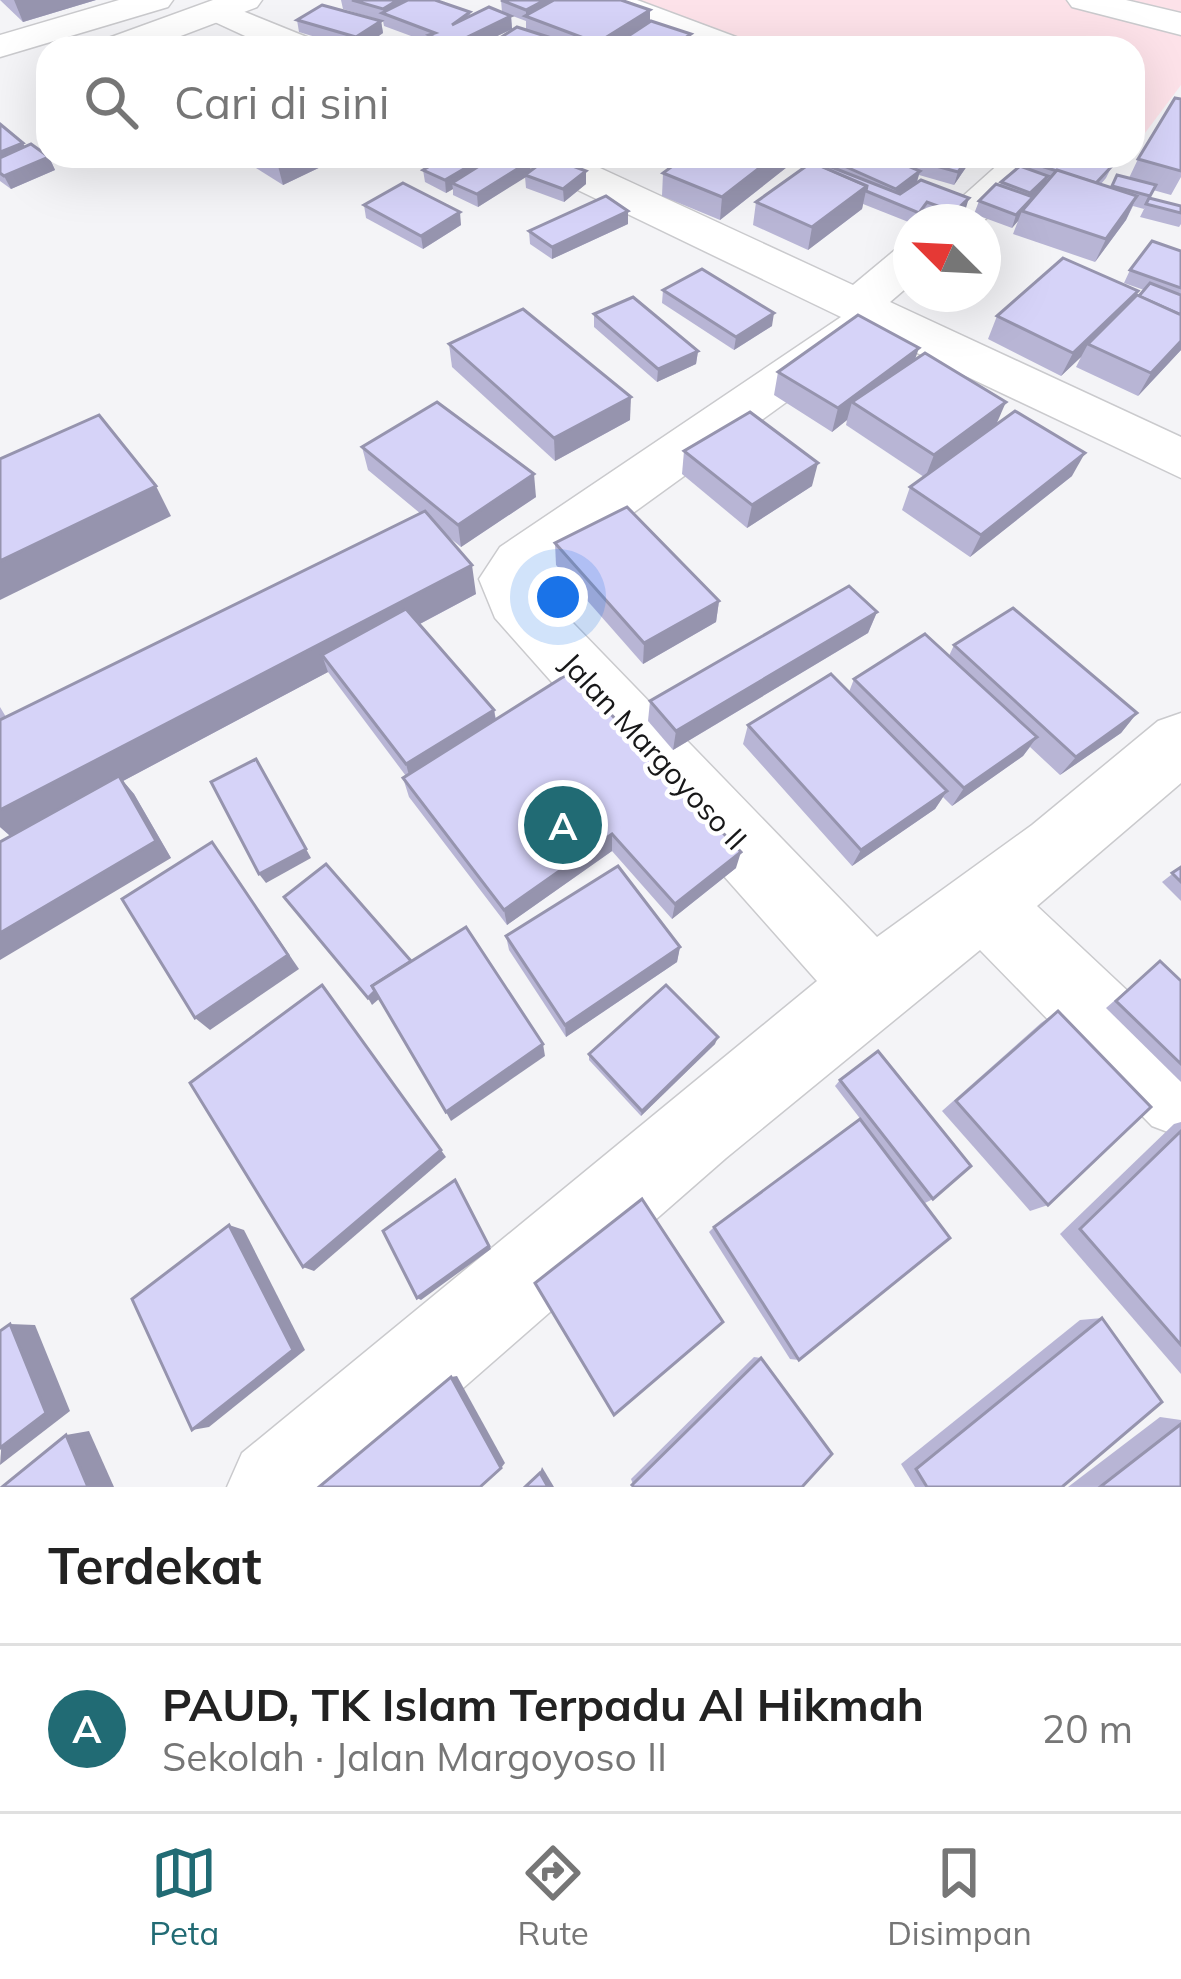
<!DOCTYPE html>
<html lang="id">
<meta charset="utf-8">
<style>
body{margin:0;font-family:Mulish,sans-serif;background:#f6f6f6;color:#222}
.compass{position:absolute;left:893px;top:204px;width:108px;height:108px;border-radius:50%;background:#fff;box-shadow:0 12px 48px #0002;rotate:294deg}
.you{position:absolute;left:558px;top:597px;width:42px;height:42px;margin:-30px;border:9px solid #fff;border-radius:50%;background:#1a73e8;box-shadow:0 0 0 18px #1a73e833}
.badge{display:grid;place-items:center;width:78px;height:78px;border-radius:50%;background:#216b74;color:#fff;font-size:39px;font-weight:700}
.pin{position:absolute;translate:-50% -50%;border:6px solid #fff;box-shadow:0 3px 12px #0006}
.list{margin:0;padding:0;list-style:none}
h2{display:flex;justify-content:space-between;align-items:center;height:156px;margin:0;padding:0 48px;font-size:51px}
h2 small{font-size:39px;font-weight:400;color:#767676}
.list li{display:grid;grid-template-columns:78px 1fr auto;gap:36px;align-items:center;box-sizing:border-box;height:168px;padding:0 48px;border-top:3px solid #e0e0e0}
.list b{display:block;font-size:45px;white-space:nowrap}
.list p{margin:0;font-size:39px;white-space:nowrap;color:#767676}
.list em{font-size:39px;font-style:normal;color:#767676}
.icon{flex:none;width:66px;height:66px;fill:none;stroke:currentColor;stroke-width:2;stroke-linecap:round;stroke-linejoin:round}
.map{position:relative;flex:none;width:1181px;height:1487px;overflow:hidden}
.search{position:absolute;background:#fff;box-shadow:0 12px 48px #0002;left:36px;right:36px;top:36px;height:132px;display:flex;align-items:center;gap:30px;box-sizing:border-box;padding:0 42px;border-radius:36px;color:#767676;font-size:45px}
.sheet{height:324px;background:#fff}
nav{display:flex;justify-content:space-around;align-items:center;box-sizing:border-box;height:168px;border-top:3px solid #e0e0e0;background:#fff;font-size:33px;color:#767676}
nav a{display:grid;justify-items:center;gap:6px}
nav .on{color:#216b74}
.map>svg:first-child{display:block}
.education{fill:#fde2e9}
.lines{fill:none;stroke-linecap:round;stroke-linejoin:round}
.minor-casing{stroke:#cacacd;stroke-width:3}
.highway-casing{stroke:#cacacd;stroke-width:3}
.minor{fill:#fff;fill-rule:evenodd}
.highway{fill:#fff;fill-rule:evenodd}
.wall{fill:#b8b5d5}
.shaded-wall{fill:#9694ae}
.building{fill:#d6d3f8;stroke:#9694ae;stroke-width:3}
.labels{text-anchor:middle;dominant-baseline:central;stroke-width:9;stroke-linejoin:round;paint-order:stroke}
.street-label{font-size:30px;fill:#171718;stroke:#fff}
</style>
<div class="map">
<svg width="1181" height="1487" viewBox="0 0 1181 1487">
<rect width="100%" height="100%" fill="#f4f4f7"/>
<!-- education -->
<path class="education" d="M621,0H1181V85L1133,149V48H746Z"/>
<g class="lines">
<!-- minor casing -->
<g class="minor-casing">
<g id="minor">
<path d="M589,0H637L744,40L749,48H698L594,7Z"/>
<path d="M1067,0H1126L1181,13V35L1072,7Z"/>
<path d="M218,1L314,40L319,48H271L206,18L201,11L206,4Z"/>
<path d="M520,156H574L853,285L895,250L911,246V284L890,302L1181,437V478L879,335L539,581L542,591L877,937L1032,825L1158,721L1181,713V783L1037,906L1181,1041V1137L1152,1126L980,950L726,1158L350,1487H227L242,1453L817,981L495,618L479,579L500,547L841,317L526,165Z"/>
<path d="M996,156H1038L1043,163L1033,178L982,222H934L1001,162Z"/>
</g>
</g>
<!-- highway casing -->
<g class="highway-casing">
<g id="highway">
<path d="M119,0H173L168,7L0,57V35Z"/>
<path d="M213,0H262L257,7L149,48H98L103,40Z"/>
</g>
</g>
<!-- minor -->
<use href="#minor" class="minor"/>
<!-- highway -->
<use href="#highway" class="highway"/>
</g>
<!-- wall -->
<g class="wall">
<path d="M0,0H96L23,22Z"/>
<path d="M341,0H435L470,12V16H511L512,29L478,45L486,48H431L430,43L384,26L383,21L343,9Z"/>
<path d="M501,0L650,10V22L608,48H489V45L549,37L526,29V21L502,12Z"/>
<path d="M297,20L381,21L383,33L361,48H352L299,32Z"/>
<path d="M1181,99V177L1171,195L1153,190L1149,198L1181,206V224L1179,227L1140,217L1145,207L1144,209L1133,206L1126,220L1095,262L1013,234L1018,221L1012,228L974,214L979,201L1000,185L1001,182L1019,166L1021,160L1112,166L1106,178L1101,184L1111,188L1117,175L1129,178L1138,159Z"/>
<path d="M0,124L23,143L25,147L49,157L55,170L11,189L0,181Z"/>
<path d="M237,156H327L329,163L283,185Z"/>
<path d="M602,156H641L627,166Z"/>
<path d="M647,156H683L669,167L647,158Z"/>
<path d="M801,156L720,220L662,196L663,173Z"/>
<path d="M824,157L911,168L914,160L967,166L954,185L919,175L917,182L965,211L953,222H942L923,214L918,222L911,223L863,204L862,209L808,250L753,225L756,202L823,163Z"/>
<path d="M530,161V171H586V184L564,202L526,188L525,177L478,207L453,195V189L446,193L425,182L423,170Z"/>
<path d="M364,205L461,225L423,249L366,218Z"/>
<path d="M628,224L552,259L530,244L529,231Z"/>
<path d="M1181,251V350L1138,396L1076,367L1081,357L1061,376L988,339L997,316L1138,291L1135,298L1139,296L1144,290L1124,283L1130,270Z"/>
<path d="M663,290L772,326L734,350L662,303Z"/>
<path d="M594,314L698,351L696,364L657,382L594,327Z"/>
<path d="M449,344L630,420L555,461L452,367Z"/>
<path d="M778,372L996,425L1072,476L970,557L902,510L910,487L924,477L846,425L847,420L832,432L774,395Z"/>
<path d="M362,447L536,497L461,547L444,533L476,594L420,624L494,710L496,719L736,868L672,919L612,851L507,925L409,797L403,778L406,776L328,672L123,781L134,794L171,858L10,836L0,827V707L6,717L421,514L368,470Z"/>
<path d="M684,451L812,486L747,528L682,474Z"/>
<path d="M555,543L719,601L716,622L643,664L556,565Z"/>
<path d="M877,612L868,633L673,750L648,721L650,701Z"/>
<path d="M954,645L1137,713L1121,733L1060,775L1030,747L1023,756L952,806L943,797L935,809L852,866L743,744L748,725L849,692L854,679L949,656Z"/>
<path d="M1181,867V901L1162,882Z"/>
<path d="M506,936L680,947L677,962L566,1037L509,950Z"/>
<path d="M1160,961L1181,981V1082L1106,1008Z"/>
<path d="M1058,1011L1048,1205L1030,1211L942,1111L1041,1023Z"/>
<path d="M715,1044L641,1116L589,1060V1054Z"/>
<path d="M840,1080L933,1199L925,1203L835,1086Z"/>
<path d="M1181,1122V1374L1060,1234L1174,1124Z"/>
<path d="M714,1227L799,1360L790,1359L709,1232Z"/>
<path d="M1102,1318L1062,1487H915L901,1464L1080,1320Z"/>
<path d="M754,1357L761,1358L634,1487L631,1479Z"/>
<path d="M1160,1417L1181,1420V1487H1068Z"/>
</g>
<!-- shaded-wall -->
<g class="shaded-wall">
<path d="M14,0H96L23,22Z"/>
<path d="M398,0H413L384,14L383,9Z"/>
<path d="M545,0H569L526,17V10Z"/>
<path d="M650,10V22L608,48H597V43Z"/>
<path d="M511,16L512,29L472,48H451V45Z"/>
<path d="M381,21L383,33L361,48H358L356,37Z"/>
<path d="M691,34L690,48H670Z"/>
<path d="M23,143L29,156L0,167V152Z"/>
<path d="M289,156H327L329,163L283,185L277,162Z"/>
<path d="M486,156H501L452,183L453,189L446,193L445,180Z"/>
<path d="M627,156H641L627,166Z"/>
<path d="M669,156H683L669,167Z"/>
<path d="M775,156H801L720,220L722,197Z"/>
<path d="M970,156L967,166L954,185L958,172Z"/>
<path d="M49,157L55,170L11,189L4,176Z"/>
<path d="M530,161L531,174L478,207L477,194Z"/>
<path d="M586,171V184L564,202L563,189Z"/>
<path d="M920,171L916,184L892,202L896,189Z"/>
<path d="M1048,176L1043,189L1022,211L1018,221L1012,228L1016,215L1025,206L1030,193Z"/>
<path d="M867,186L862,209L808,250L812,227Z"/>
<path d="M1137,196L1126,220L1095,262L1106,239Z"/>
<path d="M969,198L965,211L951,222L954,212Z"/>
<path d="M628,211V224L552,259V247Z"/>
<path d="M460,212L461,225L423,249L421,236Z"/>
<path d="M1138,291L1126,314L1088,344L1081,357L1061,376L1073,353Z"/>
<path d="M774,313L772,326L734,350L736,337Z"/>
<path d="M1181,341V350L1138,396L1151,373Z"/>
<path d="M919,348L911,371L852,402L847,420L832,432L838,408Z"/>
<path d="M698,351L696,364L657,382L658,369Z"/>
<path d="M631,397L630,420L555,461L554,438Z"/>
<path d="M1006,402L996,425L925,478L934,455Z"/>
<path d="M1085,453L1072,476L970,557L981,535Z"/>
<path d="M818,463L812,486L747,528L752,505Z"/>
<path d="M534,474L536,497L461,547L458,525Z"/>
<path d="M156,486L171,516L0,600V561Z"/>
<path d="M472,565L476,594L333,670L322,655L328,672L123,781L134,794L171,858L0,960V933L14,839L0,827V810Z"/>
<path d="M719,601L716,622L643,664L644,643Z"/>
<path d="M877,612L868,633L673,750L676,731Z"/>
<path d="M494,710L497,729L411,783L406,764Z"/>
<path d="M1137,713L1121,733L1060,775L1076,757Z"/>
<path d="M1037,737L1023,756L952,806L964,788Z"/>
<path d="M947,791L935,809L852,866L861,850Z"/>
<path d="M612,834V851L507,925L504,910Z"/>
<path d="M212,842L299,969L210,1030L195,1018Z"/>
<path d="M306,849L311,858L266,883L259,874Z"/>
<path d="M741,852L736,868L672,919L675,904Z"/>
<path d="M680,947L677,962L566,1037L565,1025Z"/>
<path d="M411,961L415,968L372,1005L368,998Z"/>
<path d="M322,985L446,1157L314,1271L303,1267Z"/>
<path d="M718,1037L715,1044L641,1116L642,1111Z"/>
<path d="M543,1044L545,1056L451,1121L446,1112Z"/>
<path d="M455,1180L491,1249L421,1300L417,1298Z"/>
<path d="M229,1225L244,1230L305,1350L209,1427L192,1430Z"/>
<path d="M10,1324L35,1325L70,1411L0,1465Z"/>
<path d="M457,1376L505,1463L501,1468L451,1377Z"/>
<path d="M89,1431L114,1487H88L66,1435Z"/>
<path d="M542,1467L554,1487H548L540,1473Z"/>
</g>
<!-- building -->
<g class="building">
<path d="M352,0H398L383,9Z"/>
<path d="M408,0H435L470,12L452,25L489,7L511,16L451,45L429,35L435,33L382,13Z"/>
<path d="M501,0H545L526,10Z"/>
<path d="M554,0H621L650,10L597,43L525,16Z"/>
<path d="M322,5L381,21L356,37L297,20Z"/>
<path d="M651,21L691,34L670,48H610Z"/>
<path d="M517,27L583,48H498L489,45Z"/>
<path d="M1175,98L1181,99V171L1138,159Z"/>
<path d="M0,124L23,143L0,152Z"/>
<path d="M31,144L49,157L4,176L0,173V158Z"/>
<path d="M268,156H289L277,162Z"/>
<path d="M447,156H486L445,180L423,170Z"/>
<path d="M495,156H518L530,161L477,194L452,183Z"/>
<path d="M686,156H775L722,197L663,173Z"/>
<path d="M826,156H884L920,171L896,189L824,157Z"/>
<path d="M916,156H969L958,172L914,160Z"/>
<path d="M1026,156H1083L1112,166L1096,183L1021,160Z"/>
<path d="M549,157L586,171L563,189L525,175Z"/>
<path d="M812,162L867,186L812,227L756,202Z"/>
<path d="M821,163L900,194L921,180L969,198L954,212L927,202L919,213L866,191L867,186L818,165Z"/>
<path d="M1020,166L1048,176L1030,193L1001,182Z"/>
<path d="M1057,170L1137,196L1106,239L1022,211Z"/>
<path d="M1117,175L1156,185L1150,196L1112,186Z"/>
<path d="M403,183L460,212L421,236L364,205Z"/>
<path d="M996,184L1033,197L1016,215L979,201Z"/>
<path d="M606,196L628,211L552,247L529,231Z"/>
<path d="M1149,198L1181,206V213L1146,204Z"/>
<path d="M1152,241L1181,251V288L1130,270Z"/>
<path d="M1063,258L1138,291L1073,353L997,316Z"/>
<path d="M702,269L774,313L736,337L663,290Z"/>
<path d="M1150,283L1181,295V315L1139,296Z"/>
<path d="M1137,295L1181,315V341L1151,373L1088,344Z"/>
<path d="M633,297L698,351L658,369L594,314Z"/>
<path d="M523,309L631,397L554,438L449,344Z"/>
<path d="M858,315L919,348L838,408L778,372Z"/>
<path d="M925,353L1006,402L934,455L852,402Z"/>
<path d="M437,402L534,474L458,525L362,447Z"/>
<path d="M1015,411L1085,453L981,535L910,487Z"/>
<path d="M750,412L818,463L752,505L684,451Z"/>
<path d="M99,415L156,486L0,561V459Z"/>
<path d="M627,507L719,601L644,643L555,543Z"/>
<path d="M425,511L472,565L0,810V720Z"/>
<path d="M849,586L877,612L676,731L650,701Z"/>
<path d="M1013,608L1137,713L1076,757L954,645Z"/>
<path d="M406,609L494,710L406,764L322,655Z"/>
<path d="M925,634L1037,737L964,788L854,679Z"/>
<path d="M571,672L741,852L675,904L612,834L504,910L403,778Z"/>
<path d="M831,674L947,791L861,850L748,725Z"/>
<path d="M256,759L306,849L259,874L211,782Z"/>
<path d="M119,776L156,841L0,933V842Z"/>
<path d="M212,842L288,955L195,1018L122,899Z"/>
<path d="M326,864L411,961L372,986L375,991L368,998L284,897Z"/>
<path d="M618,866L680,947L565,1025L506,936Z"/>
<path d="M1181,867V882L1172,873Z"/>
<path d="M466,927L543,1044L446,1112L372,986Z"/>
<path d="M1160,961L1181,981V1064L1116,1001Z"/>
<path d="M322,985L441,1150L303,1267L190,1083Z"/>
<path d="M666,985L718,1037L642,1111L589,1054Z"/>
<path d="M1058,1011L1151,1107L1048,1205L956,1101Z"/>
<path d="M878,1051L971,1166L933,1199L840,1080Z"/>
<path d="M860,1119L950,1238L799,1360L714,1227Z"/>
<path d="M1181,1131V1345L1080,1229Z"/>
<path d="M455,1180L489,1246L417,1298L383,1231Z"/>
<path d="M642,1199L723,1322L614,1415L535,1283Z"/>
<path d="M229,1225L293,1350L192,1430L132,1299Z"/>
<path d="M1102,1318L1162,1402L1062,1487H927L916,1469Z"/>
<path d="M10,1324L46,1413L0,1448V1331Z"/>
<path d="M761,1358L832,1454L802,1487H634L632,1485Z"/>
<path d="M451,1377L501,1468L480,1487H319Z"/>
<path d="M1181,1424V1487H1100Z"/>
<path d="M66,1435L88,1487H2Z"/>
<path d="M540,1473L548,1487H525Z"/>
</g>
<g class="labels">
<!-- street labels -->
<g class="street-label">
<text transform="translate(654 751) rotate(47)">Jalan Margoyoso II</text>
</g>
</g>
</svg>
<svg class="compass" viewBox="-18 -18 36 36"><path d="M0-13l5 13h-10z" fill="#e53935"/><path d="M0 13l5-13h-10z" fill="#767676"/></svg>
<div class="you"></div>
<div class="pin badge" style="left:563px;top:825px">A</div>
<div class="search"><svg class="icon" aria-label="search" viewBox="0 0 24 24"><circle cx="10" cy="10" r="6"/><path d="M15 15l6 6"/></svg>Cari di sini</div>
</div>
<section class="sheet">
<h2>Terdekat<small></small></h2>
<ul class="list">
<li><span class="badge">A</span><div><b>PAUD, TK Islam Terpadu Al Hikmah</b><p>Sekolah · Jalan Margoyoso II</p></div><em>20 m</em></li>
</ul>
</section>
<nav>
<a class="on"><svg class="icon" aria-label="map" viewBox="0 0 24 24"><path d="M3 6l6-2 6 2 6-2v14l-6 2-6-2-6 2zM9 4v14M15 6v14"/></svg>Peta</a>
<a><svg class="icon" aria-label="directions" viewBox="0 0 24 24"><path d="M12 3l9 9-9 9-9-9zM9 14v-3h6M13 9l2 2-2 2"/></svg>Rute</a>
<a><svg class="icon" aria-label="saved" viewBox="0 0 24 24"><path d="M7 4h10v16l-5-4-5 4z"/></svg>Disimpan</a>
</nav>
